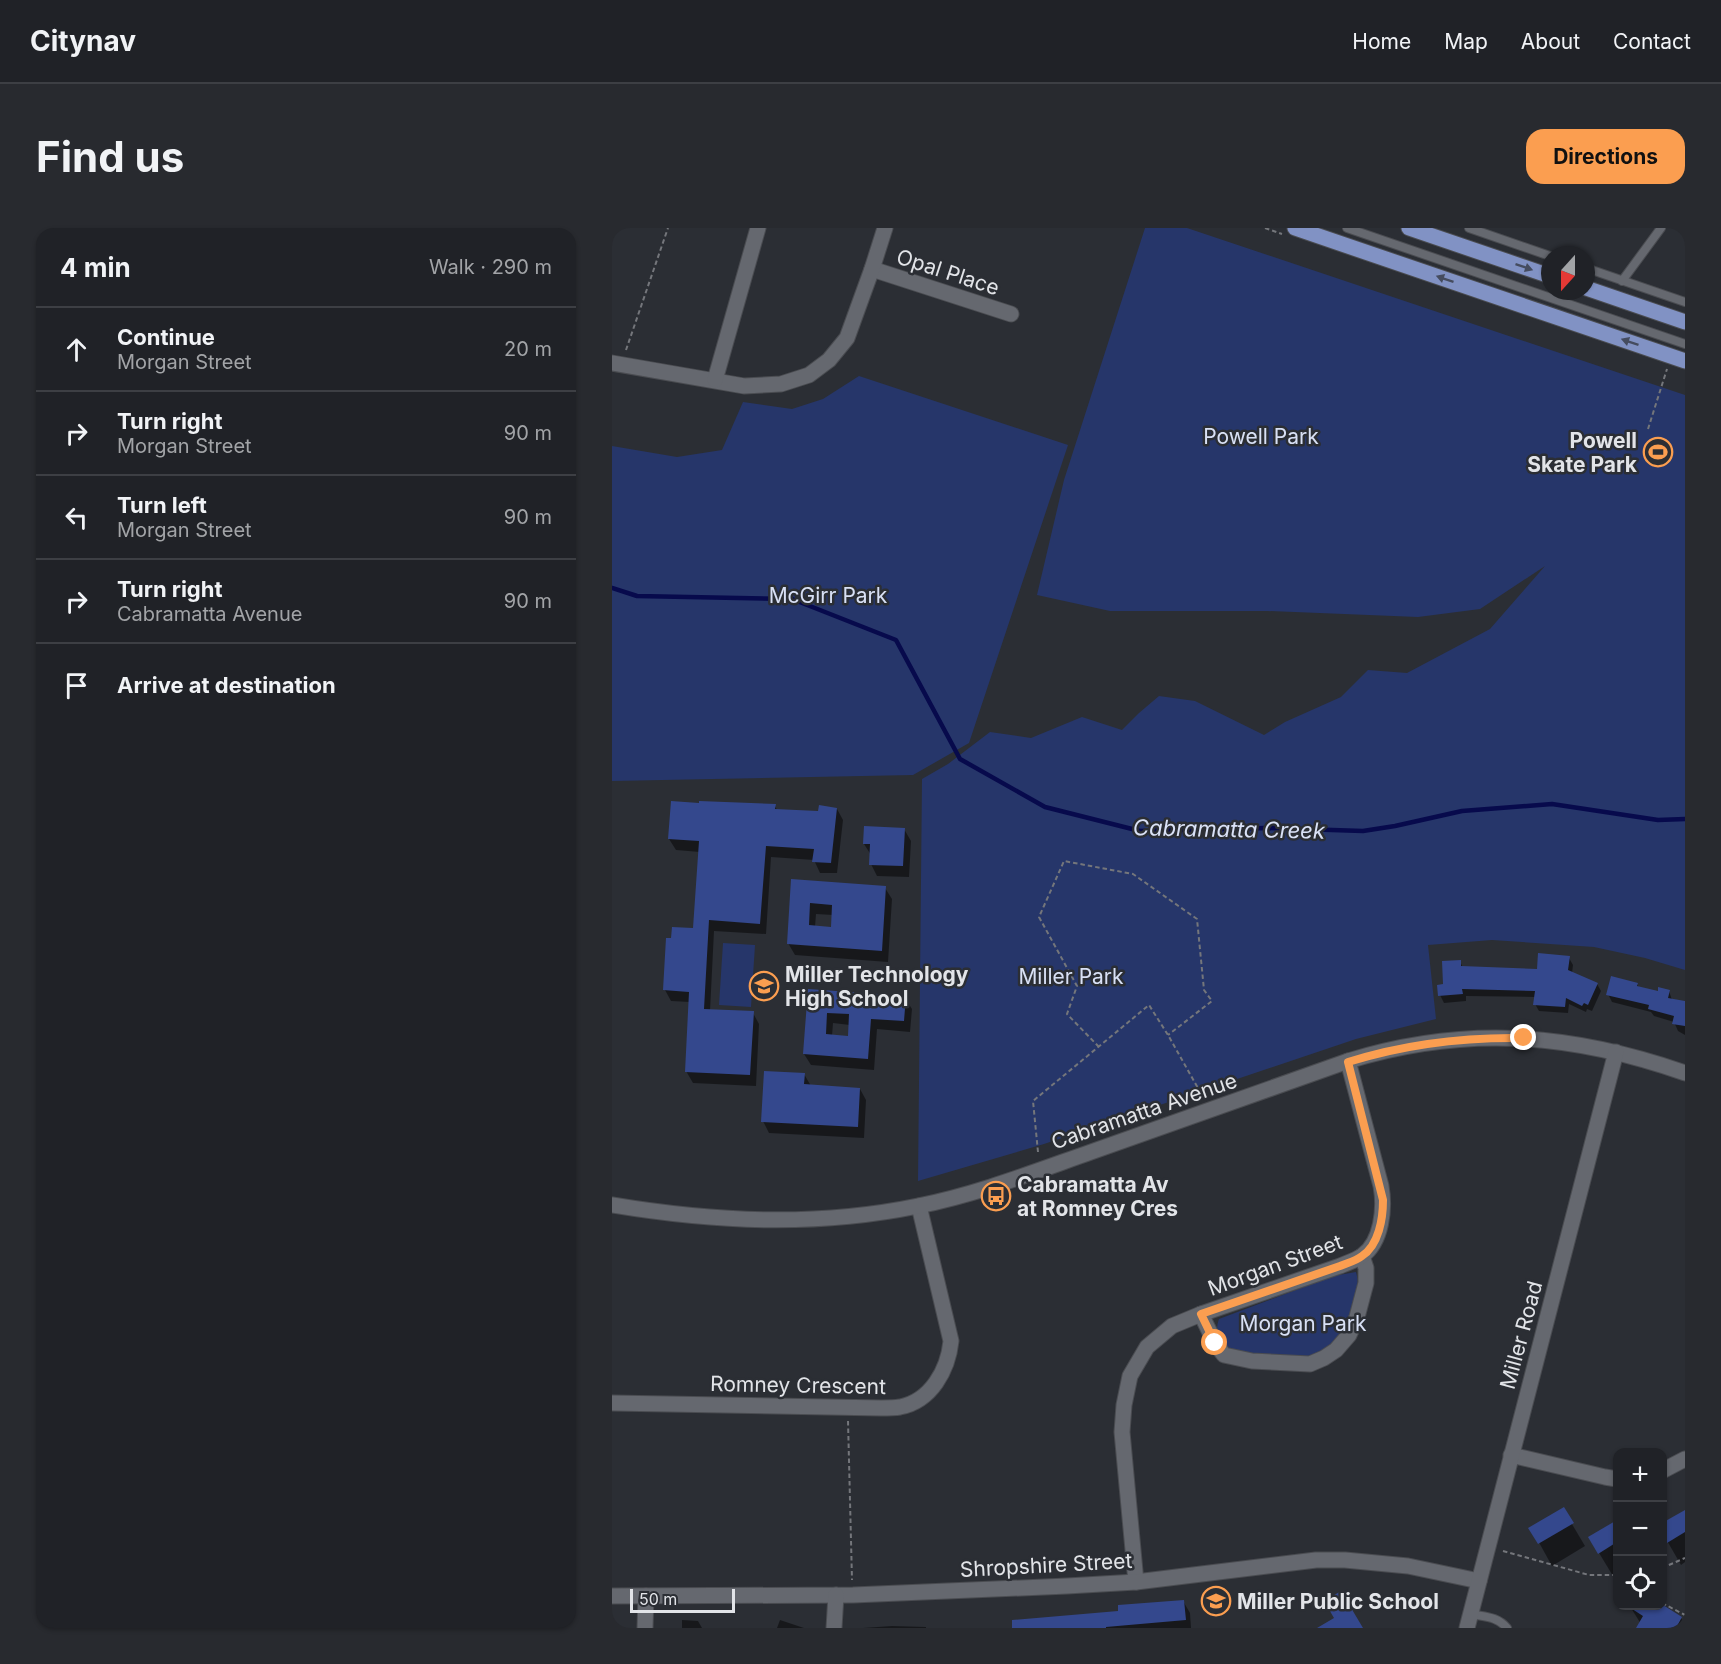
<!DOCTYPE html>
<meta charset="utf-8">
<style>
body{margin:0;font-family:Inter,sans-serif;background:#282a2f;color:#f1f3f6}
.controls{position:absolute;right:18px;bottom:18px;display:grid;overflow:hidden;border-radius:12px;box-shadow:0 2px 4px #0004}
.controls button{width:54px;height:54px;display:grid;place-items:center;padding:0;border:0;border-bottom:2px solid #3d3f44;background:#202227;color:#f1f3f6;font:30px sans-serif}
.compass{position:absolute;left:929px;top:18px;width:54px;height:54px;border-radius:50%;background:#202227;box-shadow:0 2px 4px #0004;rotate:201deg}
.scale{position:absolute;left:18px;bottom:15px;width:105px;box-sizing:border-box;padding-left:6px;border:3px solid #e2e4e8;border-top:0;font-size:16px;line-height:21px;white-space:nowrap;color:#e2e4e8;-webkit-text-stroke:4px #2b2e34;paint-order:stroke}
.stop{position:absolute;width:18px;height:18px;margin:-14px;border:4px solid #fb9e50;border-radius:50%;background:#fff}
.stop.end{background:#fb9e50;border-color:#fff;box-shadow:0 2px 6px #0008}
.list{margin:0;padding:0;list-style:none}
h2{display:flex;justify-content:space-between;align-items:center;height:78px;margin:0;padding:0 24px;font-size:26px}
h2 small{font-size:20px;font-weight:400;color:#a2a4a7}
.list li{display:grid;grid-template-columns:39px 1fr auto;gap:18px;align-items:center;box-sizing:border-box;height:84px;padding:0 24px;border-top:2px solid #3d3f44}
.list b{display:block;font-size:22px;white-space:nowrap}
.list p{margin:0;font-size:20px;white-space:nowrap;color:#a2a4a7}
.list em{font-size:20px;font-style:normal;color:#a2a4a7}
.icon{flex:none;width:33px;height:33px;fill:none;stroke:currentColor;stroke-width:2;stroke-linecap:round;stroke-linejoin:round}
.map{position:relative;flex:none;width:1073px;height:1400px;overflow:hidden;border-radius:18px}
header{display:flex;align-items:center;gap:36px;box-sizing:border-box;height:84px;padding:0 30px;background:#202227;border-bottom:2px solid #3d3f44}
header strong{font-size:28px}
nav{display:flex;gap:33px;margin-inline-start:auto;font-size:21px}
.intro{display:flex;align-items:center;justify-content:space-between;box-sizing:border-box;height:144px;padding:0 36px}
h1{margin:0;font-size:42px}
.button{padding:15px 27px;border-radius:18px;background:#fb9e50;color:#111;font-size:21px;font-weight:700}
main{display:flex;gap:36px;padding:0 36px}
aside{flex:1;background:#202227;border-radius:18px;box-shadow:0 2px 4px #0004}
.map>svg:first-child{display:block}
.green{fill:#26366a}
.shadow{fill:#0007;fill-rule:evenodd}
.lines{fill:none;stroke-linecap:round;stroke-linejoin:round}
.stream{stroke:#070a4c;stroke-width:4.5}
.building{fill:#34488d;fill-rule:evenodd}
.service-casing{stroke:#4a4c51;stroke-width:10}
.minor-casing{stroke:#4a4c51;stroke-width:17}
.tertiary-casing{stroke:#4a4c51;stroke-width:17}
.primary-casing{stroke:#4a4c51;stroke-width:17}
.path{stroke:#74767b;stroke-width:2;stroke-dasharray:4.5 3;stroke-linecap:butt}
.service{stroke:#65686f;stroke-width:8}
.minor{stroke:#65686f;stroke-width:15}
.tertiary{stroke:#65686f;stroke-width:15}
.primary{stroke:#8192c4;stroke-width:15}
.oneway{fill:#454c5f}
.route{stroke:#fb9e50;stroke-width:8}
.labels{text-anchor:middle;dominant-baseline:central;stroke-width:5;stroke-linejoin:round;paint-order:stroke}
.street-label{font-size:21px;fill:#e2e4e8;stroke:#2b2e34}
.park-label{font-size:21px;fill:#d8e0f5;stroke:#2b2e34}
.poi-label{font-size:21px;font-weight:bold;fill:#e2e4e8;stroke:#2b2e34;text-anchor:start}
.water-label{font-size:22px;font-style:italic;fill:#dae2f7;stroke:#2b2e34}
</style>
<header>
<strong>Citynav</strong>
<nav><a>Home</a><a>Map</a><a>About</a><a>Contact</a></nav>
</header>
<div class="intro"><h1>Find us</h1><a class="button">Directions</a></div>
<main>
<aside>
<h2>4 min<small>Walk · 290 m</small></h2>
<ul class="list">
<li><svg class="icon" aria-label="ahead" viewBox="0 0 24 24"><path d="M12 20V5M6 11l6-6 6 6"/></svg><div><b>Continue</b><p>Morgan Street</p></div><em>20 m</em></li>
<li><svg class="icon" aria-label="right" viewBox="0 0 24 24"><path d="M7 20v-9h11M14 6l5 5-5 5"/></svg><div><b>Turn right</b><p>Morgan Street</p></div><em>90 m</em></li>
<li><svg class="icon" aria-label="left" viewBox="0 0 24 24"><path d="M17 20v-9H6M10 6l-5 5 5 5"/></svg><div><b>Turn left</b><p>Morgan Street</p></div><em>90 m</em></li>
<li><svg class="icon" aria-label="right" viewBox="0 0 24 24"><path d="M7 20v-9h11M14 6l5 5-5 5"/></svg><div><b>Turn right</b><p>Cabramatta Avenue</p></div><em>90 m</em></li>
<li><svg class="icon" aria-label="arrive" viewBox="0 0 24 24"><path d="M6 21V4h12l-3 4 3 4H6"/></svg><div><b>Arrive at destination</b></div></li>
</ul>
</aside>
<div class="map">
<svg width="1073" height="1400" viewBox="0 0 1073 1400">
<rect width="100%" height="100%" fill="#2b2e34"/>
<!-- green -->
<g class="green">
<path d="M533,0H575L1073,167V742L1033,730L982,719L880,712L816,717L824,791L744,811L432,916L306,953L310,551L336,536L378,504L419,510L470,489L510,502L527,485L547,468L583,473L652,507L673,494L729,469L756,442L795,445L878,401L933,338L868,381L806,389L655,383H498L425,367L452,252Z"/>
<path d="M247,148L456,217L357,515L301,547L0,553V218L65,229L110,222L131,174L180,181L211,171Z"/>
<path d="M111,715L143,717L139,779L107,777Z"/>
<path d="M744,1044C748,1057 745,1072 740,1085C731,1105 726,1116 705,1126C688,1134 659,1128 640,1127C635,1126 627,1127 622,1125C607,1121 602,1104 607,1091L721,1048Z"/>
</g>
<!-- shadow -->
<g class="shadow">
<path d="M163,578L165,582L207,585L225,581L231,592L225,645H208L202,632L159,629L154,706L102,703L98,783L141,785L147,796L144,858L81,855L74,843L78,774L59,773L53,762L83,701L88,624L64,622L57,611Z"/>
<path d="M292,601L299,613L297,649L265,648L259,636V627L252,616Z"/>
<path d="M181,653L273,660L280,671L276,734L183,727L176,715ZM204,686L221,687L220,700L203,699Z"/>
<path d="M957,730L961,737L960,745L985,756L989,763L980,783L975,781L974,784L957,776L956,785L927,783L923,776V769L854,768V773L832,775L828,767L848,733L851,740L926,743Z"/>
<path d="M1025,756L1027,760L1047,765L1057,763L1060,772L1073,774V807L1066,803L1062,794L1042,788L1039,784L1000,774L996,766Z"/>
<path d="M197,763L293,770L300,781L298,804L265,801L262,842L199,837L192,826ZM221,795L238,797L237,809L220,808Z"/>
<path d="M192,846L199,858L248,861L254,872L252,910L157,905L151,893Z"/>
<path d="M951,1281L973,1318L940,1338L919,1300Z"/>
<path d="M1073,1284V1334L1069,1337L1050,1304Z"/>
<path d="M1005,1293V1345L1001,1348L978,1310Z"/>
<path d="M571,1373L578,1385L579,1400H419Z"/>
<path d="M1019,1380L1069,1390L1073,1396V1400H1026L1029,1396Z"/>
<path d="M0,1388L3,1394V1400H0Z"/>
<path d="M70,1392L86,1393L90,1400H70Z"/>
<path d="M168,1392L192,1400H117H165Z"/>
<path d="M280,1398L314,1399V1400H251Z"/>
</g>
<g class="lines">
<!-- stream -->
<path class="stream" d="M0,360L25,368L180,371L284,412L348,531L433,579L528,603L654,600L751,603L783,598L850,583L940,576L1046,592L1073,591"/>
</g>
<!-- building -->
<g class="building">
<path d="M59,573L87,575V573L164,576L163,581L206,583L207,577L225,580L219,635L200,634L202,621L154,618L148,696L97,692L92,781L142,783L138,847L73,844L77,764L51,762L54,710H59L60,699L81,700L87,613L56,611Z"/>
<path d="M252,598L293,600L291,638L257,637L258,616H251Z"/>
<path d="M179,651L274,658L270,723L175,716ZM198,675L220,677L219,699L197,697Z"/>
<path d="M926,725L958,728L956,742L986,755L976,777L972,775L970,778L954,770L953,779L921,777L923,763L850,761L851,766L826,768L825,757L831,756L830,733L849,732V738L925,741Z"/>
<path d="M999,748L1026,755L1025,758L1046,763V759L1058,762L1056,770L1073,773V798L1060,796L1062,788L1036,781L1037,777L994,767Z"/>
<path d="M196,761L294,768L292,793L259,791L256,831L191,826ZM215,785L237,786L236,808L214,806Z"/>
<path d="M152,843L193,845L192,856L248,860L246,899L149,894Z"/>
<path d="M952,1279L962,1295L926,1316L916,1300Z"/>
<path d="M1073,1282V1304L1055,1315L1050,1307V1295Z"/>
<path d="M1005,1292V1314L986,1326L976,1309Z"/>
<path d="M729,1363L751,1400H705L722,1390L712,1373Z"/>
<path d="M572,1372L574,1392L494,1399V1400H400V1392L506,1383V1377Z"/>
<path d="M1014,1377H1051L1070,1389L1064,1400H1024L1031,1388Z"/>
</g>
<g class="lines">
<!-- service casing -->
<g class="service-casing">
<g id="service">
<path d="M735,0L1073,116"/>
<path d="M857,0L938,28"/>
<path d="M974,40L1073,74"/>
<path d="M1010,53L1049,0"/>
<path d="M859,1386C872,1389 885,1388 895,1400"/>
</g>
</g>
<!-- minor casing -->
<g class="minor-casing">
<g id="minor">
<path d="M260,41L399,86"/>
<path d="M0,135L132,158L169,156L197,147L217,132L235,110L260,41L273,0"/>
<path d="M103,152L146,0"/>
<path d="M589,1086L603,1115L612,1127L640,1133L698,1136L712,1130L724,1122L737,1107L745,1089L754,1055V1040L750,1028"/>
<path d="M0,1175L269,1180C275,1180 282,1180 288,1179C319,1173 336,1142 339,1113L307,978"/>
<path d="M899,1227L993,1249L1005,1251"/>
<path d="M1050,1243L1073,1231"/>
<path d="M524,1354L510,1204L512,1177L518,1148L535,1119L560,1098L589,1086L728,1038C735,1035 744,1032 750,1028C770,1014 773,980 769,958L736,833"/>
<path d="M0,1368L241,1367L455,1358L524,1354L704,1332H733L796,1338L867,1353"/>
<path d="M33,1400L34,1368"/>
<path d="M222,1400L224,1367"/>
</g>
</g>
<!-- tertiary casing -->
<g class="tertiary-casing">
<g id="tertiary">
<path d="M0,977C102,994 204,999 306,978C366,966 422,944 479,924C565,894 650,863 736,833C853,797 958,805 1073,845"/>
<path d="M855,1400L1004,824"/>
</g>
</g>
<!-- primary casing -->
<g class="primary-casing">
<g id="primary">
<path d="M683,0L1073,133"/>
<path d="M797,0L938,48"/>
<path d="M974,60L1073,94"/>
</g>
</g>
<!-- path -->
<g class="path">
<path d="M653,0L670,6"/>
<path d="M14,122L56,0"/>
<path d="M1036,201L1055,141"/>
<path d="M487,819L455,786L465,758L427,689L452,633L521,646L585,691L592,762L600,773L556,807"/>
<path d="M426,924L421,873L537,777L556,807L591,869"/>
<path d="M236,1193L240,1352"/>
<path d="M891,1323L977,1347H1005"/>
<path d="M1050,1340L1073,1330"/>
<path d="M1050,1375L1073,1387"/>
<path d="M1072,1400L1073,1399"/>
</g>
<!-- service -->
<use href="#service" class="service"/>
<!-- minor -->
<use href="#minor" class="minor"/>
<!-- tertiary -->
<use href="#tertiary" class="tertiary"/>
<!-- primary -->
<use href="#primary" class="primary"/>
</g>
<!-- one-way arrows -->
<defs><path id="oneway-solid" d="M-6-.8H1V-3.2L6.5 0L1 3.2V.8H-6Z" transform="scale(1.5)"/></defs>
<g class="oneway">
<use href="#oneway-solid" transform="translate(912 39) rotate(19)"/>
<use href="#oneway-solid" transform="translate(833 51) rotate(-161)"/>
<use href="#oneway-solid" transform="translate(1018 114) rotate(-161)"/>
</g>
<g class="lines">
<!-- route -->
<path class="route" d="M603,1115L589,1086L728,1038C735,1035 744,1033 750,1028C767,1017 771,990 771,972L736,834C793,816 852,809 912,810"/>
</g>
<!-- icons -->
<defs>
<g id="stadium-ring" transform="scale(1.5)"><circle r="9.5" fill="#2b2e34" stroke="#fb9e50" stroke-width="1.5"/><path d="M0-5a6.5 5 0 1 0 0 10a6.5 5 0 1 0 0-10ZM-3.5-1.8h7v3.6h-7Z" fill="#fb9e50"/></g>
<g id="school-ring" transform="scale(1.5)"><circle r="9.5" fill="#2b2e34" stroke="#fb9e50" stroke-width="1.5"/><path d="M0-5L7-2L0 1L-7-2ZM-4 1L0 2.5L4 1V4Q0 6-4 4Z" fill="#fb9e50"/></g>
<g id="bus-ring" transform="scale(1.5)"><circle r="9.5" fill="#2b2e34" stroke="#fb9e50" stroke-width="1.5"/><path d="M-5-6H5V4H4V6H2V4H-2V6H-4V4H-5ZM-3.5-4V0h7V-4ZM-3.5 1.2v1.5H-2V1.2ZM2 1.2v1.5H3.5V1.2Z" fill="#fb9e50"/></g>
</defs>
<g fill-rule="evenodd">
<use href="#stadium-ring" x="1046" y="224"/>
<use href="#school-ring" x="152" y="758"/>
<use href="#bus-ring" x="384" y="968"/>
<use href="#school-ring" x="604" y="1373"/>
</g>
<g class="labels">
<!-- street labels -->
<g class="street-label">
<text transform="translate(336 44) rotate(18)">Opal Place</text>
<text transform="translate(532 883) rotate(-19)">Cabramatta Avenue</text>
<text transform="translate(663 1037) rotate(-20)">Morgan Street</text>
<text transform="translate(909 1107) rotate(-75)">Miller Road</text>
<text transform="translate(186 1157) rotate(1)">Romney Crescent</text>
<text transform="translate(434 1337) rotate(-3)">Shropshire Street</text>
</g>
<!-- park labels -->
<g class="park-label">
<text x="649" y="208">Powell Park</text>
<text x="216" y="367">McGirr Park</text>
<text x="459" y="748">Miller Park</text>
<text x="691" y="1095">Morgan Park</text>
</g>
<!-- poi labels -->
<g class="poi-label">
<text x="1025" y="212" text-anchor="end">Powell<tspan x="1025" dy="24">Skate Park</tspan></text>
<text x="173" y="746">Miller Technology<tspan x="173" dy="24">High School</tspan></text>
<text x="405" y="956">Cabramatta Av<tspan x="405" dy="24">at Romney Cres</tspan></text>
<text x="625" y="1373">Miller Public School</text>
</g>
<!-- water labels -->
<g class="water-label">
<text transform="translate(617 601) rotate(1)">Cabramatta Creek</text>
</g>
</g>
</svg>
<div class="controls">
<button>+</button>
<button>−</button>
<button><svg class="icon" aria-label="locate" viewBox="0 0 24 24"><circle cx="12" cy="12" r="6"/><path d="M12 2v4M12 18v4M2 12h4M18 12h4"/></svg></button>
</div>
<svg class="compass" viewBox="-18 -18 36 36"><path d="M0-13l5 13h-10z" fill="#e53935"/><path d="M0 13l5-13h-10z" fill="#a2a4a7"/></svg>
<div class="scale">50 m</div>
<div class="stop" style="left:603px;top:1115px"></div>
<div class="stop end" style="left:912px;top:810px"></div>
</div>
</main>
